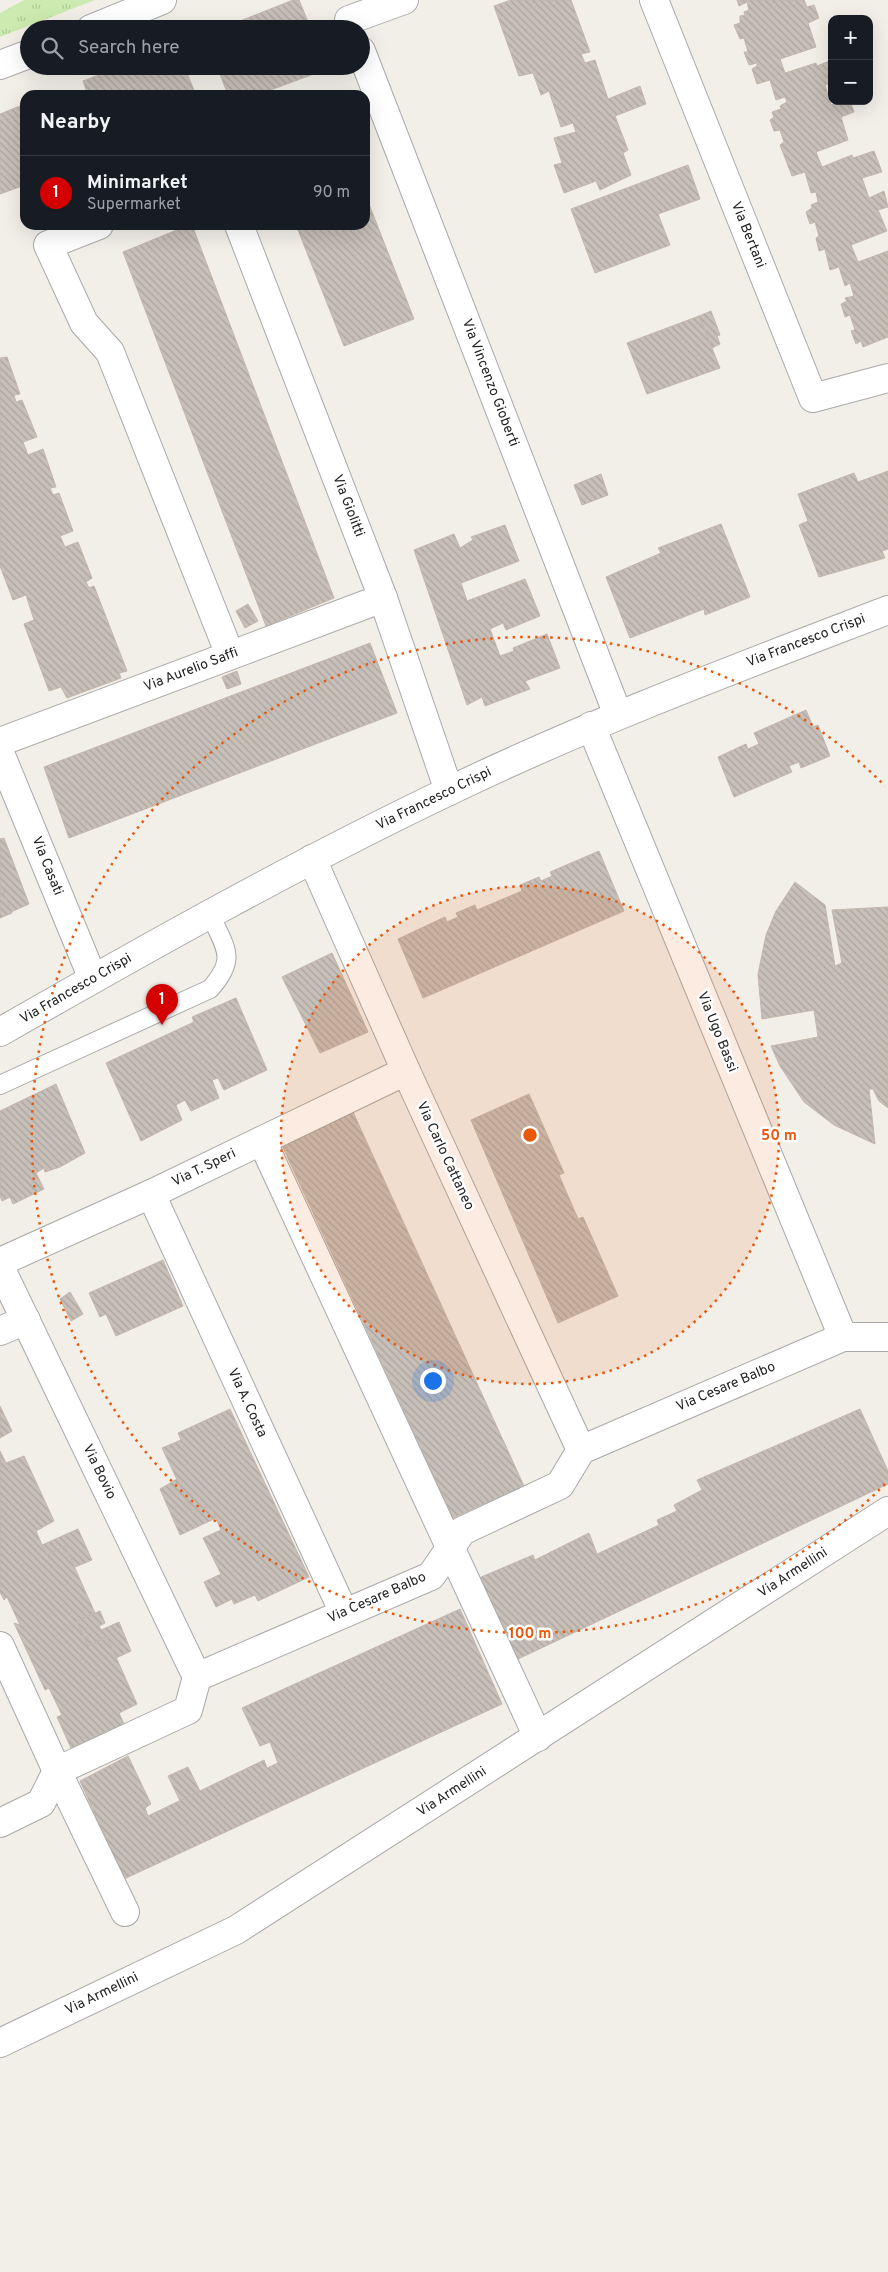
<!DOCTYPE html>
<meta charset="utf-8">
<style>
body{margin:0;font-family:Overpass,sans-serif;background:#20242c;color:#f1f3f6}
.controls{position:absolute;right:15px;top:15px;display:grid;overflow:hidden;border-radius:10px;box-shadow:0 5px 20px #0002}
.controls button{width:45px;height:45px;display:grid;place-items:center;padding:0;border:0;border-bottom:1px solid #363941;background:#171b24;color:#f1f3f6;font:25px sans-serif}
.you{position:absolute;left:432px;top:1380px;width:18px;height:18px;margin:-12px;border:4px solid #fff;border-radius:50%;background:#1a73e8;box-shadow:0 0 0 8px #1a73e833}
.badge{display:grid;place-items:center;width:32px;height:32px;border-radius:50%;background:#d40000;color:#fff;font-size:16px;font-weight:700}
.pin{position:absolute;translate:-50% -41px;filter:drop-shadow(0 1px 2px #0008)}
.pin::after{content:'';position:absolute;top:26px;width:18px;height:15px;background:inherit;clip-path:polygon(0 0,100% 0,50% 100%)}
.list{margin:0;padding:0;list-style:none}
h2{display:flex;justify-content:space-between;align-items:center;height:65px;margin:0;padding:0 20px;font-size:21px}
h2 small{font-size:16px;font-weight:400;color:#9ea1a6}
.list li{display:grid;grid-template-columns:32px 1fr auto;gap:15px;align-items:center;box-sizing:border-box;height:75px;padding:0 20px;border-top:1px solid #363941}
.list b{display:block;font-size:19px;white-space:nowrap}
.list p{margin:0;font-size:16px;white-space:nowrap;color:#9ea1a6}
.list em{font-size:16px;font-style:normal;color:#9ea1a6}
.icon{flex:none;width:28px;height:28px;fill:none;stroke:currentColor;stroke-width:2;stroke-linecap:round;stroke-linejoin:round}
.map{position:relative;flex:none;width:888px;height:2272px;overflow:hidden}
.search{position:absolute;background:#171b24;box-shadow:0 5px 20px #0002;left:20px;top:20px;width:350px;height:55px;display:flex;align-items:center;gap:12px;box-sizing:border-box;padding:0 18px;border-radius:28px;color:#9ea1a6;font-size:19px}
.panel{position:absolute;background:#171b24;box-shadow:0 5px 20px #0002;left:20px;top:90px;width:350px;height:140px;border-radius:15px}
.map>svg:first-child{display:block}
.grass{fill:url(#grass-tufts)}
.building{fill:url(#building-back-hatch);stroke:#c4b6ab}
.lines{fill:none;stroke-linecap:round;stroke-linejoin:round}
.service-casing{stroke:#a9a9a9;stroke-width:20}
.pedestrian-casing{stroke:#a9a9a9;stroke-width:30}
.minor-casing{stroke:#a9a9a9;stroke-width:30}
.service{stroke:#fff;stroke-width:18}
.pedestrian{stroke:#fff;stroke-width:28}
.minor{stroke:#fff;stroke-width:28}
.ring{fill:none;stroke:#e8590c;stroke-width:2.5;stroke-dasharray:2.5 5}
.labels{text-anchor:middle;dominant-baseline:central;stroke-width:5;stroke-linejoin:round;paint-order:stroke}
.street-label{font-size:14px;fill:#222;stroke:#fff}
.centre{fill:#e8590c;stroke:#fff;stroke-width:2.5}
.ring-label{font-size:15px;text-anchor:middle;font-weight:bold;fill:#e8590c;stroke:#fff;stroke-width:5;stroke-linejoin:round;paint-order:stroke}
</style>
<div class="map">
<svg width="888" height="2272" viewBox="0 0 888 2272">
<defs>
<pattern id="grass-tufts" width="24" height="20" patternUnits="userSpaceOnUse" patternTransform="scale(1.25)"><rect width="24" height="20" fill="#cdebb0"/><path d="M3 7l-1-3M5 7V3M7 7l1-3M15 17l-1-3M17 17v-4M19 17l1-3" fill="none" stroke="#b0c997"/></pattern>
<pattern id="building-back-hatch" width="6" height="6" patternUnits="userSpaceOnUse" patternTransform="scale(1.25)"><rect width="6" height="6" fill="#c7bfb8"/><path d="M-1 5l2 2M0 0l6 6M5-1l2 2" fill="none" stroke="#aba49e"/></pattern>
</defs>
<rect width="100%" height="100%" fill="#f2efe9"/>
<!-- grass -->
<path class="grass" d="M24,0H95L0,37V13Z"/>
<!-- building -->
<g class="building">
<path d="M293,0H299L311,29H220Z"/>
<path d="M511,0H571L590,52L581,54L585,63L595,60L608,99L640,86L646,104L615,116L628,150L623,153L631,175L600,190L596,181L564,193L554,165L562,163L554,138L576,132L573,123L561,127L549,91L541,95L533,73L519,76L494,6Z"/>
<path d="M737,0H804L807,7L814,5L819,18L808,23L816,47L780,59L785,73L816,63L817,66L832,60V83L825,85L831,105L840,101H850L854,112L841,117L848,140L816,152L822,167L852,155L853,158L874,151L882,172L862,178L869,198L884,191L888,207L878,210L887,231L851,245L858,262L888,251V337L863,347L861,341L856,344L851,331L855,330L850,315L845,317L841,304L847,301L845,298L854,296L850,283L845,286L839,267L830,270L825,249L819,251L816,238L819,236L815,222L810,224L806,212L812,208L811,205L818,202L816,192L811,193L805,172L792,176L780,145L784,142L780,130L774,131L770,120L774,117L772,112L781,109L780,106L787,102L785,97L776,100L770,80L757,84L752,69L757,66V63L749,65L744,52H748L744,38L740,39L734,25L740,23V16L745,15L744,12L749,10L747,2L739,6Z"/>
<path d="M122,66H184L196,95H88L83,81Z"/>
<path d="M217,66H326L327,69L257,95H228Z"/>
<path d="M25,104V185L0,194V114Z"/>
<path d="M688,165L700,199L658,214L670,245L595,273L571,209Z"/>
<path d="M365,194L414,319L344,346L296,225H365Z"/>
<path d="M189,225H192L334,598L266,626L123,252Z"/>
<path d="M711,311L720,335L717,336L720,344L712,348L699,316Z"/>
<path d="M699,316L720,368L647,394L627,343Z"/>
<path d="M7,357L20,394L14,395L16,402L22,400L37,437L23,442L28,455L43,449L56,487L50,488L53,495L59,493L73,531L60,536L65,547L78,542L92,578L86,582L89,588L94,586L127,671L119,673L121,678L67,698L61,687L49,691L24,624L34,620L26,595L13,600L0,566V358Z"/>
<path d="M888,471V549L882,551L885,558L819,577L799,525L808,521L798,494L854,473L858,482Z"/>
<path d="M601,474L608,495L582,505L574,485Z"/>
<path d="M721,524L750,597L705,615L704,609L630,638L606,577L661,553L658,548Z"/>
<path d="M505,525L519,561L461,583L467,601L525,579L540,616L506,630L503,623L490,629L500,656L514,651L513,648L547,634L560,668L525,681L530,689L485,706L482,697L467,705L414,550L454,534L460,548L473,540L471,537Z"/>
<path d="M248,604L258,621L245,628L236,611Z"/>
<path d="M370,643L397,713L69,838L44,767Z"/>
<path d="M237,671L241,684L227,689L222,677Z"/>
<path d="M806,710L813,727L818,725L830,756L801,768L799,762L789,766L792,772L734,797L718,757L746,744L748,749L759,744L754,733Z"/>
<path d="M4,838L29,904L11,912L0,883V839Z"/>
<path d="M599,851L624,911L423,998L398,939L445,917L447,922L458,917L456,913L475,905L477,910L522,891L520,885L539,877L541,881L552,876L550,872Z"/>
<path d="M795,882L825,905L835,966L842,963L832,910L888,907V1108L879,1101L873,1089H869L875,1144L834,1125L804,1102L780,1066L771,1046L818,1037L814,1010L762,1019L758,974L766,935L776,911Z"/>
<path d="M0,883L12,913L0,918Z"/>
<path d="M332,953L368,1032L320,1053L282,977Z"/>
<path d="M236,998L267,1070L224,1090L218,1078L212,1080L219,1098L191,1111L185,1100L176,1105L182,1120L141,1141L106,1063L194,1022L192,1017Z"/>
<path d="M56,1084L85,1153L60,1167L45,1172L44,1168L36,1173L44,1189L13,1204L10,1197L2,1201L0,1196V1111Z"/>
<path d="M529,1094L564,1173L559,1175L578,1219L583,1217L618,1296L558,1323L471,1120Z"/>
<path d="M352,1110L524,1486L453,1518L281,1143Z"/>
<path d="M163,1260L183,1306L116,1336L106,1314L100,1317L89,1293Z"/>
<path d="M70,1292L83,1314L71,1321L60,1299Z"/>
<path d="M0,1406L12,1431L0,1438Z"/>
<path d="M230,1409L309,1577L258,1601L255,1595L234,1604L232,1599L216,1607L204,1582L221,1574L203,1538L221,1530L210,1505L193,1513L162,1448L181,1440L178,1433Z"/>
<path d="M860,1409L888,1471V1484L516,1660L479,1578L533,1555L535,1560L589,1533L597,1554L659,1525L657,1520L677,1511L674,1505L702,1490L697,1480Z"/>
<path d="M0,1451L6,1463L24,1456L54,1521L36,1531L42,1545L47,1555L65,1546L95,1613L77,1621L88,1646L107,1637L137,1704L119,1713L124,1724L71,1748L57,1717L62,1715L49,1688L45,1690L14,1623L20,1625L7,1597L4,1600L0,1592Z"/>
<path d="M177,1479L193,1513L210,1505L216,1518L180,1535L160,1489Z"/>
<path d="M78,1529L92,1560L75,1567L65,1546L47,1555L42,1545Z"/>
<path d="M460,1609L502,1704L124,1879L80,1781L128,1756L151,1804L145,1808L148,1816L264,1760L267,1768L278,1763L270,1742L260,1746L242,1708Z"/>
<path d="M100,1611L105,1623L99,1626L101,1630L119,1622L131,1651L116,1658L107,1637L88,1646L77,1621Z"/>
<path d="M188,1767L200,1791L180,1801L168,1776Z"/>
</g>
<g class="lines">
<!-- service casing -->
<g class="service-casing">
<path id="service" d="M0,1085L210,989C238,958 225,948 210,914"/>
</g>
<!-- pedestrian casing -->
<g class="pedestrian-casing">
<g id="pedestrian">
<path d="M262,1141L538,1737"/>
<path d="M0,1646L57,1771L125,1912"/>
</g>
</g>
<!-- minor casing -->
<g class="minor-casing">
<g id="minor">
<path d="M654,0L813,398L888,378"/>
<path d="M349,20L404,0"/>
<path d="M91,29L162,0"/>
<path d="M361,51L618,715"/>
<path d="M0,65L29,54"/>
<path d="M99,225L48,245L84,323L110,352L230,655"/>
<path d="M239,225L383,598L449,791"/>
<path d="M591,726L843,1337"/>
<path d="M0,742L383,598"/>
<path d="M0,753L93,979"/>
<path d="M312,859L406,1071L581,1450"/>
<path d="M0,1032C147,948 296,864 449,791C592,722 740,667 888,610"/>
<path d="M151,1194L344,1613"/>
<path d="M0,1262L151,1194L406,1071"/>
<path d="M0,1267L197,1677"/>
<path d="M0,1331L26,1320"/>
<path d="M0,1823L41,1803L57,1771L188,1710L197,1677L431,1576L462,1531L560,1485L581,1450L843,1337H888"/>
<path d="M0,2043L236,1930L888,1511"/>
</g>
</g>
<!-- service -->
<use href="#service" class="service"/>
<!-- pedestrian -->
<use href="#pedestrian" class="pedestrian"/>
<!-- minor -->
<use href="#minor" class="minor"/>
</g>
<!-- distance rings -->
<circle cx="530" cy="1135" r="249" fill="#e8590c" fill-opacity=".12"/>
<g class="ring">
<circle cx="530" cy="1135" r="249"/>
<path d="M885 1484A498 498 0 1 1 885 786"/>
</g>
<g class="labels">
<!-- street labels -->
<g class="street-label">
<text transform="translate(748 235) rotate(68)">Via Bertani</text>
<text transform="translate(490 383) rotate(69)">Via Vincenzo Gioberti</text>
<text transform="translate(348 506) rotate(69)">Via Giolitti</text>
<text transform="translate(806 641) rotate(-21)">Via Francesco Crispi</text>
<text transform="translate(191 670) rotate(-21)">Via Aurelio Saffi</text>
<text transform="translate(434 799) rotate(-26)">Via Francesco Crispi</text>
<text transform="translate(47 866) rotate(68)">Via Casati</text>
<text transform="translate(76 989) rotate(-30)">Via Francesco Crispi</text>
<text transform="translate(717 1032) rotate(68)">Via Ugo Bassi</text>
<text transform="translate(445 1156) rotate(65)">Via Carlo Cattaneo</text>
<text transform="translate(204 1168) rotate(-26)">Via T. Speri</text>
<text transform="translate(726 1387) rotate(-23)">Via Cesare Balbo</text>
<text transform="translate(247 1403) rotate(65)">Via A. Costa</text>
<text transform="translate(99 1472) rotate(64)">Via Bovio</text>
<text transform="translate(793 1573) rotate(-33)">Via Armellini</text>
<text transform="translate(377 1598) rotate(-24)">Via Cesare Balbo</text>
<text transform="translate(452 1792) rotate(-33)">Via Armellini</text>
<text transform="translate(102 1994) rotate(-26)">Via Armellini</text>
</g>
</g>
<circle cx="530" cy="1135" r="8" class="centre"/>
<g class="ring-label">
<text x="779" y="1140">50 m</text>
<text x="530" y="1638">100 m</text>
</g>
</svg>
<div class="controls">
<button>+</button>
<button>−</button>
</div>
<div class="you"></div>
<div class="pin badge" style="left:162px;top:1025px">1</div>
<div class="search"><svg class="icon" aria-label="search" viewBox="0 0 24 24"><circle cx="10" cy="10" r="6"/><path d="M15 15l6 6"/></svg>Search here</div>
<section class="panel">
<h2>Nearby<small></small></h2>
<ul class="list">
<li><span class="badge">1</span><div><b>Minimarket</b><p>Supermarket</p></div><em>90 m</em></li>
</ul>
</section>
</div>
